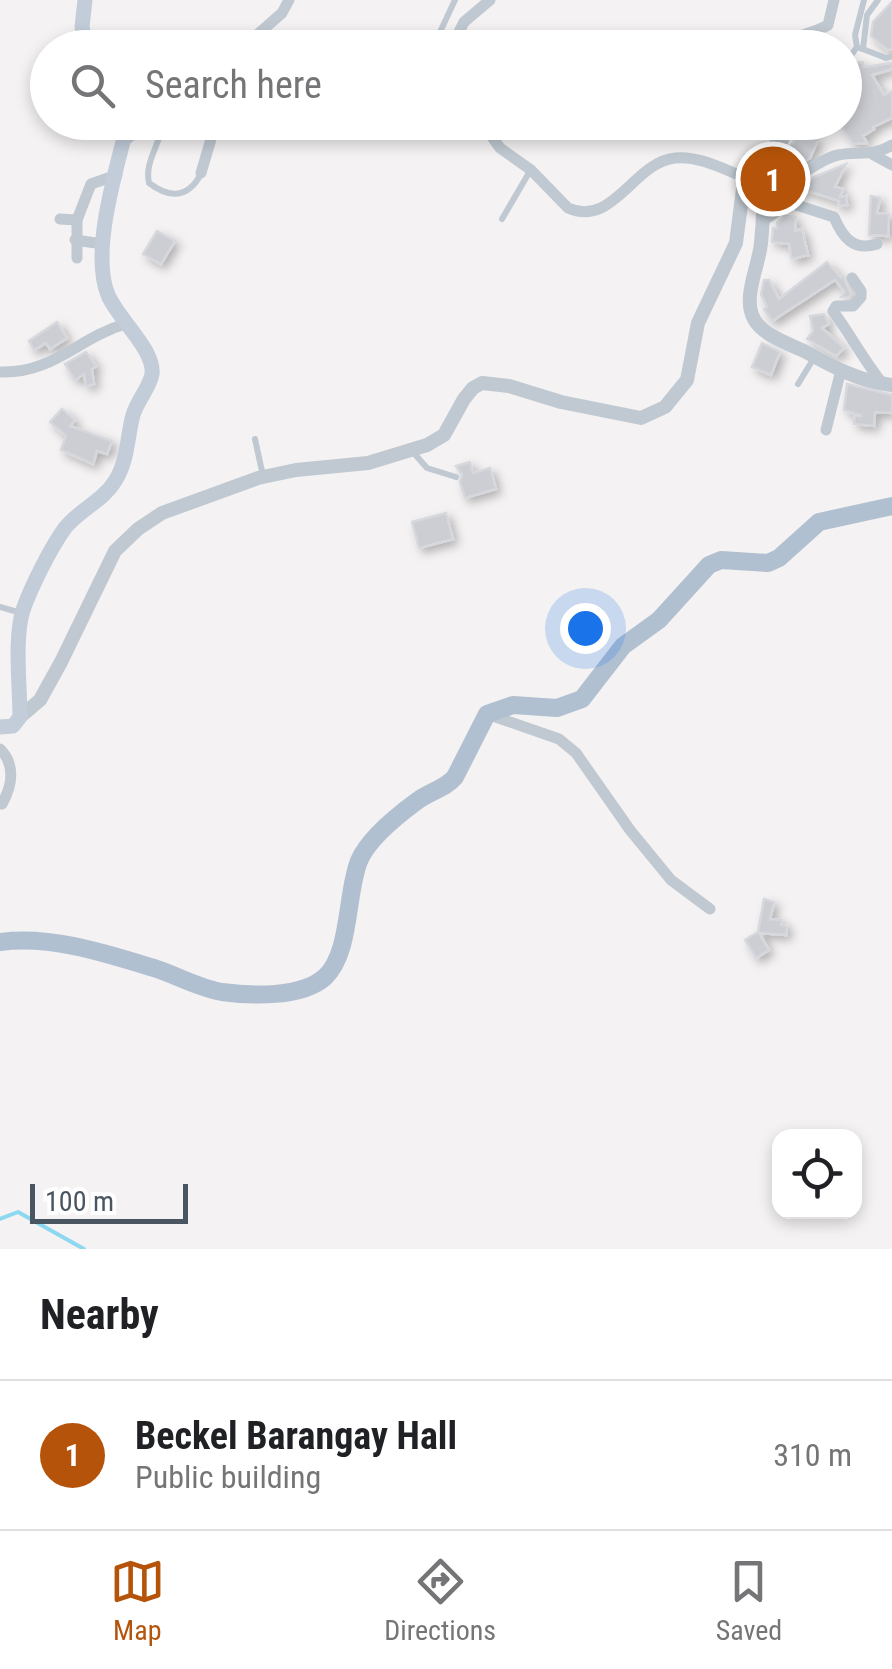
<!DOCTYPE html>
<style>
body{margin:0;font-family:"Roboto Condensed",sans-serif;background:#f2f2f2;color:#202124}
.controls{position:absolute;right:30px;bottom:30px;display:grid;overflow:hidden;border-radius:20px;box-shadow:0 5px 15px #0003}
.controls button{width:90px;height:90px;display:grid;place-items:center;padding:0;border:0;border-bottom:2px solid #e0e0e0;background:#fff;color:#202124;font:50px sans-serif}
.scale{position:absolute;left:30px;bottom:25px;width:158px;box-sizing:border-box;padding-left:10px;border:5px solid #495560;border-top:0;font-size:28px;line-height:35px;white-space:nowrap;color:#495560;-webkit-text-stroke:8px #fff;paint-order:stroke}
.you{position:absolute;left:585px;top:628px;width:35px;height:35px;margin:-25px;border:8px solid #fff;border-radius:50%;background:#1a73e8;box-shadow:0 0 0 15px #1a73e833}
.badge{display:grid;place-items:center;width:65px;height:65px;border-radius:50%;background:#b45309;color:#fff;font-size:32px;font-weight:700}
.pin{position:absolute;translate:-50% -50%;border:5px solid #fff;box-shadow:0 2px 10px #0006}
.list{margin:0;padding:0;list-style:none}
h2{display:flex;justify-content:space-between;align-items:center;height:130px;margin:0;padding:0 40px;font-size:42px}
h2 small{font-size:32px;font-weight:400;color:#757577}
.list li{display:grid;grid-template-columns:65px 1fr auto;gap:30px;align-items:center;box-sizing:border-box;height:150px;padding:0 40px;border-top:2px solid #e0e0e0}
.list b{display:block;font-size:38px;white-space:nowrap}
.list p{margin:0;font-size:32px;white-space:nowrap;color:#757577}
.list em{font-size:32px;font-style:normal;color:#757577}
.icon{flex:none;width:55px;height:55px;fill:none;stroke:currentColor;stroke-width:2;stroke-linecap:round;stroke-linejoin:round}
.map{position:relative;flex:none;width:892px;height:1249px;overflow:hidden}
.search{position:absolute;background:#fff;box-shadow:0 5px 15px #0003;left:30px;right:30px;top:30px;height:110px;display:flex;align-items:center;gap:25px;box-sizing:border-box;padding:0 35px;border-radius:55px;color:#757577;font-size:38px}
.sheet{height:280px;background:#fff}
nav{display:flex;justify-content:space-around;align-items:center;box-sizing:border-box;height:140px;border-top:2px solid #e0e0e0;background:#fff;font-size:28px;color:#757577}
nav a{display:grid;justify-items:center;gap:5px}
nav .on{color:#b45309}
.map>svg:first-child{display:block}
.lines{fill:none;stroke-linecap:round;stroke-linejoin:round}
.stream{stroke:#8cd8f0;stroke-width:4}
.building{fill:#ccced4;stroke:#d6d8dd;stroke-width:2.5;filter:url(#shadow)}
.service{stroke:#c0c9d1;stroke-width:6}
.minor{stroke:#c0c9d1;stroke-width:11}
.tertiary{stroke:#c0c9d1;stroke-width:14}
.secondary{stroke:#c2cdd9;stroke-width:15}
.primary{stroke:#b1c0d1;stroke-width:18}
</style>
<div class="map">
<svg width="892" height="1249" viewBox="0 0 892 1249">
<defs>
<filter id="shadow"><feDropShadow dx="4.5" dy="4.5" stdDeviation="5" flood-color="#0004"/></filter>
</defs>
<rect width="100%" height="100%" fill="#f4f2f2"/>
<g class="lines">
<!-- stream -->
<path class="stream" d="M0,1219L18,1212L84,1249"/>
</g>
<!-- building -->
<g class="building">
<path d="M892,2V49L887,50L871,36L873,22Z"/>
<path d="M863,62L864,67L892,63V69L872,75L884,95L892,91V118L873,127L874,129L863,136L867,143L853,144L838,122H844V77L853,73L854,63Z"/>
<path d="M798,133L818,140L810,158L802,163L797,157L783,186L773,181Z"/>
<path d="M846,164L835,187L843,189L840,197L846,196L847,205L839,206V201L802,189L814,177Z"/>
<path d="M871,196L880,198L877,213L889,214L888,236L869,235Z"/>
<path d="M785,216L796,217L795,231L802,229L808,255L792,259L789,244L772,242L773,228H777V223Z"/>
<path d="M157,231L175,241L161,264L143,254Z"/>
<path d="M827,262L841,278L843,276L851,294L849,297H841L845,292L835,280L772,321L764,309L767,307L761,294L764,280H769L779,299Z"/>
<path d="M824,314L829,324L822,328L844,348L836,356L807,339L813,331L810,316Z"/>
<path d="M57,322L67,338L50,349L46,343L34,350L29,341Z"/>
<path d="M762,343L780,352L771,375L752,367Z"/>
<path d="M86,352L96,366L92,369L94,384L86,386L84,374L75,380L65,364Z"/>
<path d="M847,384L892,395V413L875,412L874,426L854,424L855,416H862L844,410Z"/>
<path d="M62,409L75,420L70,426L112,441L107,454L97,451L93,464L61,450L66,436L50,422Z"/>
<path d="M470,462L473,473L490,468L496,489L465,498L460,482L462,475L456,466Z"/>
<path d="M446,513L453,539L419,548L412,522Z"/>
<path d="M764,899L774,902L770,919L782,920L781,925L787,926L786,935L759,933L769,950L756,958L745,940L758,932Z"/>
</g>
<g class="lines">
<!-- service -->
<g class="service">
<path d="M438,48L440,32L455,0"/>
<path d="M860,48L886,58L892,56"/>
<path d="M863,49L867,15L878,0"/>
<path d="M844,65L857,47L855,35L864,0"/>
<path d="M163,122C161,143 144,162 149,183C170,199 188,198 201,174"/>
<path d="M126,143L152,122"/>
<path d="M502,219L530,171"/>
<path d="M798,384L814,358"/>
<path d="M255,439L263,476"/>
<path d="M412,451L427,468L456,477"/>
<path d="M0,607L21,613"/>
</g>
<!-- minor -->
<g class="minor">
<path d="M242,48L282,13L289,0"/>
<path d="M451,48L464,22L490,0"/>
<path d="M788,48C796,32 814,34 828,25L834,0"/>
<path d="M481,122L500,148L531,170L568,208C613,228 634,162 675,158C699,155 727,171 749,179"/>
<path d="M772,151L784,122"/>
<path d="M872,154L892,165"/>
<path d="M201,173L216,122"/>
<path d="M762,181L793,122"/>
<path d="M787,202L834,217C842,236 853,252 877,244"/>
<path d="M60,219L77,220L91,184L117,175"/>
<path d="M762,221C796,204 786,183 809,169C818,164 828,157 838,155C858,151 873,157 892,145"/>
<path d="M75,240L103,244"/>
<path d="M77,258V220"/>
<path d="M852,278L861,291V297L853,306H836L833,311C851,335 864,361 883,384"/>
<path d="M0,372C53,374 78,338 125,324"/>
<path d="M826,430L841,370"/>
<path d="M487,714L559,739L576,753L630,830L671,880L710,909"/>
<path d="M0,749C16,765 12,786 2,804"/>
</g>
<!-- tertiary -->
<path class="tertiary" d="M20,717L40,700L61,662L115,551L138,529L162,513L258,478L296,470L368,463L427,445L444,435L464,399L473,388L482,383L509,386L561,402L641,418L665,407L687,380L698,323L736,243L743,189L752,178L762,181C764,201 763,223 761,243C759,266 742,298 754,319C763,336 790,344 806,352C833,367 861,382 892,385"/>
<!-- secondary -->
<g class="secondary">
<path d="M85,0L82,27L87,48"/>
<path d="M0,727L13,726L20,717C20,686 14,639 23,610C31,587 51,547 65,528C79,510 103,501 115,481C128,461 127,437 133,415C137,401 150,387 152,374C155,350 118,319 108,295C90,251 117,168 128,122"/>
</g>
<!-- primary -->
<path class="primary" d="M0,942C52,935 108,954 157,969C178,976 199,988 222,992C251,996 302,998 325,977C351,953 346,893 359,861C368,839 398,815 417,801C430,791 445,789 455,777L487,714L513,705L557,708L582,699L623,646L659,620L709,565L721,560L768,563L779,558L819,522L892,506"/>
</g>
</svg>
<div class="controls">
<button><svg class="icon" aria-label="locate" viewBox="0 0 24 24"><circle cx="12" cy="12" r="6"/><path d="M12 2v4M12 18v4M2 12h4M18 12h4"/></svg></button>
</div>
<div class="scale">100 m</div>
<div class="you"></div>
<div class="pin badge" style="left:773px;top:179px">1</div>
<div class="search"><svg class="icon" aria-label="search" viewBox="0 0 24 24"><circle cx="10" cy="10" r="6"/><path d="M15 15l6 6"/></svg>Search here</div>
</div>
<section class="sheet">
<h2>Nearby<small></small></h2>
<ul class="list">
<li><span class="badge">1</span><div><b>Beckel Barangay Hall</b><p>Public building</p></div><em>310 m</em></li>
</ul>
</section>
<nav>
<a class="on"><svg class="icon" aria-label="map" viewBox="0 0 24 24"><path d="M3 6l6-2 6 2 6-2v14l-6 2-6-2-6 2zM9 4v14M15 6v14"/></svg>Map</a>
<a><svg class="icon" aria-label="directions" viewBox="0 0 24 24"><path d="M12 3l9 9-9 9-9-9zM9 14v-3h6M13 9l2 2-2 2"/></svg>Directions</a>
<a><svg class="icon" aria-label="saved" viewBox="0 0 24 24"><path d="M7 4h10v16l-5-4-5 4z"/></svg>Saved</a>
</nav>
